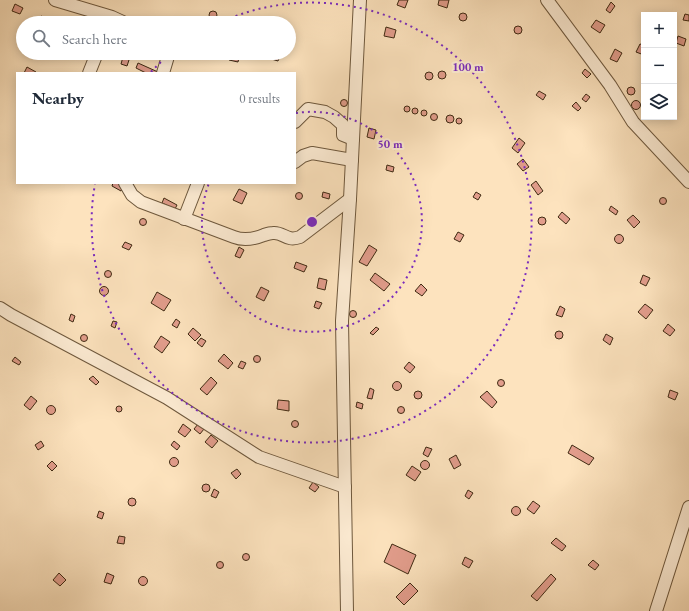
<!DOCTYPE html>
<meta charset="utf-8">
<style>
body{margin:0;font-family:"EB Garamond",serif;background:#f6f6f7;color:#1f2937}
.controls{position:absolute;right:12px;top:12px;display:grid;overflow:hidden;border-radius:0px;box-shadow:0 2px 10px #0003}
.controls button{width:36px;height:36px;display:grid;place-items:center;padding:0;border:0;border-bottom:1px solid #e0e1e3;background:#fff;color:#1f2937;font:20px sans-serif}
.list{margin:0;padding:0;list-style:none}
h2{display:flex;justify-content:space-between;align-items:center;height:52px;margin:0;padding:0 16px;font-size:17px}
h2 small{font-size:13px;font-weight:400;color:#747a83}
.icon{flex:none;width:22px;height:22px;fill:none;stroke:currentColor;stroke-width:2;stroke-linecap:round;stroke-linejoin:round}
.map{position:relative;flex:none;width:689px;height:611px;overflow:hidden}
.search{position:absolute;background:#fff;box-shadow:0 2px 10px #0003;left:16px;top:16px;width:280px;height:44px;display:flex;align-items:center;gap:10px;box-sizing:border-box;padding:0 14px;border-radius:22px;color:#747a83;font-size:15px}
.panel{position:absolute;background:#fff;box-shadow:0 2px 10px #0003;left:16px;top:72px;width:280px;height:112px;border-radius:0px}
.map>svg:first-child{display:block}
.building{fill:#e29d8c;stroke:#3f2a12}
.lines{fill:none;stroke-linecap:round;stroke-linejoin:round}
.minor-casing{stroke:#6e583d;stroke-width:14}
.minor{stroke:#feedd5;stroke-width:12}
.ring{fill:none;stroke:#7b2cbf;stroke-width:2;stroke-dasharray:2 4}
.centre{fill:#7b2cbf;stroke:#feedd5;stroke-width:2}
.ring-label{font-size:12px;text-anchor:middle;font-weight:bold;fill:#7b2cbf;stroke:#feedd5;stroke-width:4;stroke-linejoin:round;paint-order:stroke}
</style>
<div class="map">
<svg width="689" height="611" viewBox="0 0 689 611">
<rect width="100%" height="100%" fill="#fde3be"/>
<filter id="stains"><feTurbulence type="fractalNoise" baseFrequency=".005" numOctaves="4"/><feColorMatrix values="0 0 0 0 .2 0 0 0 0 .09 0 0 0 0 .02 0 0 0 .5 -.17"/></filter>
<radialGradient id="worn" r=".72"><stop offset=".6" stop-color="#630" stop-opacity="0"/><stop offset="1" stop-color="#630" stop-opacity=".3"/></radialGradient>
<!-- building -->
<g class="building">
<path d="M399,0H408L405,8L397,5Z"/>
<path d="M439,0H449L447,8L438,5Z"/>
<path d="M611,2L615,6L610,13L606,10Z"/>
<path d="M15,4L23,8L20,14L12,11Z"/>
<circle cx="213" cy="15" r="4"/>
<circle cx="463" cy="17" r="4"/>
<path d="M685,14L689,15V21L683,20Z"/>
<path d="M41,16L49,19L47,23H38Z"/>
<path d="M596,20L605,25L600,33L591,27Z"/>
<circle cx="518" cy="30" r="4"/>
<path d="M386,27L396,30L394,38L384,36Z"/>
<path d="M678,36L686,39L684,46L676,43Z"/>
<path d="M640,44L644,45V55L636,52Z"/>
<path d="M615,49L622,53L617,62L610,59Z"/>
<path d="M231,53H240L238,62L229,60Z"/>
<path d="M270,53H273L280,56L278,61L268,58Z"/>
<path d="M123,57L129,60L127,66L121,64Z"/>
<path d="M138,63L158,72L157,73H146L136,68Z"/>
<path d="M27,67L36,72L35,73H24Z"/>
<path d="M585,69L591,74L587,78L582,73Z"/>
<circle cx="442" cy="75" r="4"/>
<circle cx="429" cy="76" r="4"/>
<circle cx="631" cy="91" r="4"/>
<path d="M539,91L546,95L543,100L536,95Z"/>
<path d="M586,94L590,97L586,102L582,99Z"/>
<circle cx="344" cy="103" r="3.5"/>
<circle cx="636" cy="105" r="4.5"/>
<path d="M576,102L581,108L578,111L572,106Z"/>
<circle cx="407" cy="109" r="3"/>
<circle cx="415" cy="111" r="3"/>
<circle cx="424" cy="113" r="3"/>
<circle cx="434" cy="117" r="3.5"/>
<circle cx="450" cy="119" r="4"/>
<circle cx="459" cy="121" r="3"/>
<path d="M369,128L376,130L374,139L367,137Z"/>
<path d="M519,138L525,143L518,153L512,148Z"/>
<path d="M523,159L529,167L523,171L517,164Z"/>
<path d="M387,165L394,167L393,172L386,170Z"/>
<path d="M536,181L543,191L538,195L531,185Z"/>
<path d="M113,183H120L124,186L121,191L112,186Z"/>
<path d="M239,189L247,193L242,204L233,200Z"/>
<path d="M323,192L330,194L329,199L322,197Z"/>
<path d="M476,192L481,195L478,200L473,197Z"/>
<circle cx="299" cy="196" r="3.5"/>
<circle cx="663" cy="201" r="3.5"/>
<path d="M164,198L177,205L175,209L162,203Z"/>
<path d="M611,206L618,211L616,215L609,210Z"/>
<path d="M562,212L570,219L566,224L558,217Z"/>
<path d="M633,215L640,222L634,228L627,220Z"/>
<circle cx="542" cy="221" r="4"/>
<circle cx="143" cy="222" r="3.5"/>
<path d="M458,232L464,235L460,242L454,239Z"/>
<circle cx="619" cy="239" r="4.5"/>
<path d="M125,242L132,245L129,250L122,247Z"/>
<path d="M369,245L377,250L367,266L359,262Z"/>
<path d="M239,247L244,250L240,258L235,256Z"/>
<path d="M296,262L307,266L304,272L294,268Z"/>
<circle cx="108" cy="274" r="3.5"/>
<path d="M375,273L390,284L384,291L370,280Z"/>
<path d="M643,275L650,278L646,286L640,283Z"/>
<path d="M319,278L327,280L325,290L317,288Z"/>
<path d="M421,284L427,290L422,296L415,291Z"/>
<circle cx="104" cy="291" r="4.5"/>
<path d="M261,287L269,291L264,301L256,297Z"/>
<path d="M157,292L171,300L164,311L151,303Z"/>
<path d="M316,301L322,303L319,309L314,307Z"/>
<path d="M645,304L653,310L646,319L638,312Z"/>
<path d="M560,306L565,309L562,317L556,315Z"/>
<circle cx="353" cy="314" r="3.5"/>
<path d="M71,314L75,316L73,322L69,320Z"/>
<path d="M176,319L180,322L177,328L172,325Z"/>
<path d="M113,321L117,322L115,328L111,326Z"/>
<path d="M668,324L675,330L670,336L663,331Z"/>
<path d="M376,327L379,329L373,335L370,333Z"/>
<path d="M193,328L201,335L195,341L188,334Z"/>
<circle cx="559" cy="335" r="4"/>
<path d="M606,334L613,338L610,345L603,340Z"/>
<circle cx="84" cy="338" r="3.5"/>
<path d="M161,336L170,342L162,353L154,347Z"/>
<path d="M201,338L206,341L202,347L197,343Z"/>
<path d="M224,354L233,363L228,369L218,361Z"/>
<circle cx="257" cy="359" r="3.5"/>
<path d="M15,357L21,362L19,365L12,361Z"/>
<path d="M241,361L246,363L243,369L238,367Z"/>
<path d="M409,362L415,367L410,373L404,368Z"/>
<path d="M93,376L99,382L96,385L89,379Z"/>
<path d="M211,377L217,383L207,395L200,389Z"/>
<circle cx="501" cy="383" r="3.5"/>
<circle cx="397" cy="386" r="4.5"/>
<path d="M370,388L374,390L372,399L367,398Z"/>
<path d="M670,390L678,393L675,400L668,397Z"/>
<circle cx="418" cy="395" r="4"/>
<path d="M487,391L497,402L492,408L480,397Z"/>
<path d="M31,396L37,401L30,410L24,405Z"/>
<path d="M278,400L289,401V411L277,409Z"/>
<path d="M357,402L363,404L362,409L356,407Z"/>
<circle cx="51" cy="410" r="4.5"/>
<circle cx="119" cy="409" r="3"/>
<circle cx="401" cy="410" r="3.5"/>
<circle cx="295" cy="424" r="3.5"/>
<path d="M183,424L191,430L185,437L178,432Z"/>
<path d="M198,424L204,429L200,434L194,429Z"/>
<path d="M211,435L218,441L212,448L205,442Z"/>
<path d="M41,441L44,446L38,450L35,445Z"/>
<path d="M174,441L180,446L177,450L171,445Z"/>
<path d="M572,445L594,458L589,465L568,453Z"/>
<path d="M426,447L432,449L428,457L423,454Z"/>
<path d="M456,455L461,465L454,469L449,459Z"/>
<circle cx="174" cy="462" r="4.5"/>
<circle cx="425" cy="465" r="4.5"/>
<path d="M52,461L57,466L52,471L47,466Z"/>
<path d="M412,466L421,472L415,481L406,475Z"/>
<path d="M237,469L241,474L236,479L231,473Z"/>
<path d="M313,482L319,487L315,492L309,488Z"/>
<circle cx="206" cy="488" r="4"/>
<path d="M214,489L219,492L216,498L211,496Z"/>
<path d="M468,490L473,493L469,499L465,496Z"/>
<circle cx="132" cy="502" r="4"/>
<path d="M533,501L540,506L534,514L527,509Z"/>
<circle cx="516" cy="511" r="4.5"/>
<path d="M99,511L104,513L102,519L97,517Z"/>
<path d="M119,536L125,537L124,544L117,543Z"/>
<path d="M556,538L566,546L562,551L551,543Z"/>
<path d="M392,544L416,555L408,574L384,562Z"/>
<circle cx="246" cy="557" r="3.5"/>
<path d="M465,557L473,561L469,568L462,564Z"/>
<path d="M593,560L599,565L595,570L588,565Z"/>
<circle cx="220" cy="565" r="3.5"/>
<path d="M59,573L66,580L60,586L53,580Z"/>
<path d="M107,573L114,576L111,584L104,582Z"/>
<path d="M551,574L556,579L537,601L531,596Z"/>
<circle cx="143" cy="581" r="4.5"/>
<path d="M410,583L418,591L404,605L396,597Z"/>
</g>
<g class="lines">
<!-- minor casing -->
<g class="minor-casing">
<g id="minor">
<path d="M55,0L112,17L125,23"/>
<path d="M547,0L610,85L633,122L689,182"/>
<path d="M89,73L97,53"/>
<path d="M163,73L169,53"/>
<path d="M295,122L308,109L325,112L334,117L343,125V135L353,139"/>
<path d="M295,162L303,156L312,153L352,160"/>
<path d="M125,183L132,195L141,202L234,237C244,241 254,239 264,235C267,234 270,233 273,233C284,232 286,242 300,237L350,199"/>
<path d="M184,219L198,183"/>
<path d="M0,308L11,315L167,398L259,457L345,487"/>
<path d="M347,611L342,321L350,199L360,0"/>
<path d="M656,611L689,507"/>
</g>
</g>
<!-- minor -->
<use href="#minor" class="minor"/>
</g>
<!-- distance rings -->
<g class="ring">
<path d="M296 113A110 110 0 1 1 209 183"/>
<path d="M151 72A220 220 0 0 1 171 53M219 23A220 220 0 1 1 95 184"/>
</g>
<circle cx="312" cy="222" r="6" class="centre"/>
<g class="ring-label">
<text x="468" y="71">100 m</text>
<text x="390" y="148">50 m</text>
</g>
<rect width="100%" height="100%" filter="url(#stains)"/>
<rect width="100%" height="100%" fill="url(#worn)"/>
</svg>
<div class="controls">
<button>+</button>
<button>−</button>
<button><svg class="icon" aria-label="layers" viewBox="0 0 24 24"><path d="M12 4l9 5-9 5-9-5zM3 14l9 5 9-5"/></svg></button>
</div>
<div class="search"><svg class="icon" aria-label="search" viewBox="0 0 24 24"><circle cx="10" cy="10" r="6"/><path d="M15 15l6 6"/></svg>Search here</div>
<section class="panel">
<h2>Nearby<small>0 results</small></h2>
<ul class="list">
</ul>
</section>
</div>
